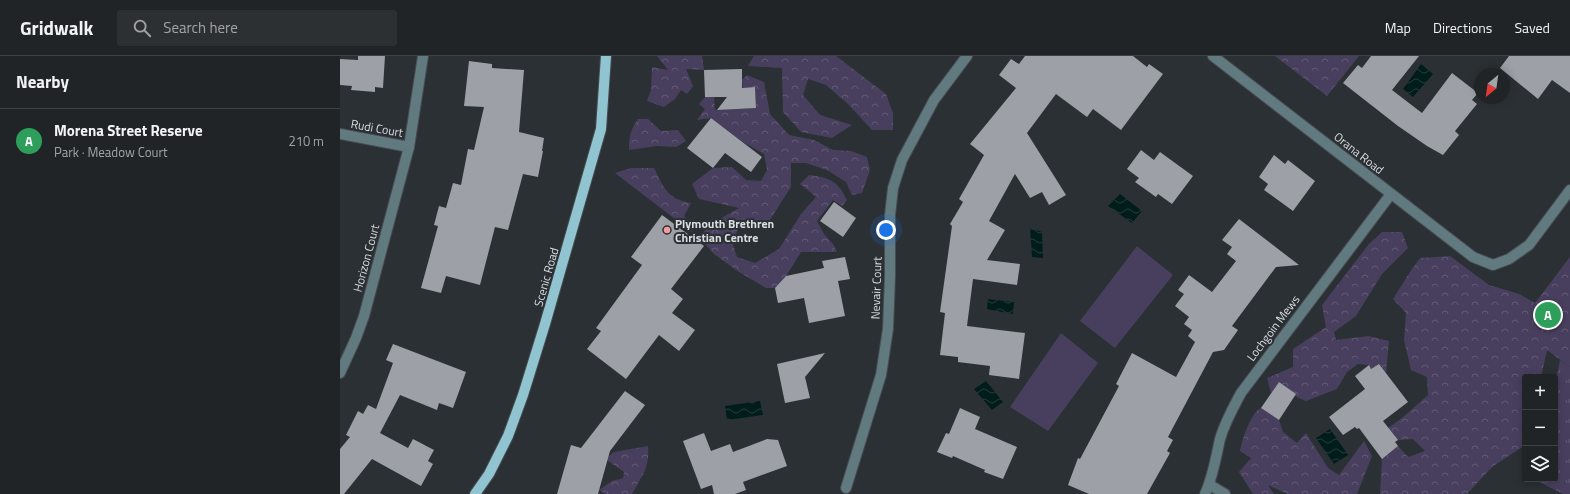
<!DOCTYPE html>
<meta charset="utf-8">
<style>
body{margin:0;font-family:"Titillium Web",sans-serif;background:#2d3033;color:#f1f3f6}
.controls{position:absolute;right:12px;bottom:12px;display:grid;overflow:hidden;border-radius:4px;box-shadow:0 2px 10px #0003}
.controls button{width:36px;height:36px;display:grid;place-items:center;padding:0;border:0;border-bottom:1px solid #3d4144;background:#202427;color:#f1f3f6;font:20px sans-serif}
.compass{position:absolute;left:1134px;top:12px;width:36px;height:36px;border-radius:50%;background:#202427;box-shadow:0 2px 10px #0003;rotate:209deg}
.you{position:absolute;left:546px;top:174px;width:14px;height:14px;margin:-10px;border:3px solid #fff;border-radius:50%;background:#1a73e8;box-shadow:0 0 0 6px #1a73e833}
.badge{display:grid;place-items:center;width:26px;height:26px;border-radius:50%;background:#f59b9b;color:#fff;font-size:13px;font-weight:700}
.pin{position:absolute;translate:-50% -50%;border:2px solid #fff;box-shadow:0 1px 4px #0006}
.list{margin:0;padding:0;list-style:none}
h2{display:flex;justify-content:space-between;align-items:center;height:52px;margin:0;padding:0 16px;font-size:17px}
h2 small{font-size:13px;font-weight:400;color:#a2a4a7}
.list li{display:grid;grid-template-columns:26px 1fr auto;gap:12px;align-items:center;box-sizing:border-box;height:64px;padding:0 16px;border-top:1px solid #3d4144}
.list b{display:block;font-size:15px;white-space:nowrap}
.list p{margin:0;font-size:13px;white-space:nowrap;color:#a2a4a7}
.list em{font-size:13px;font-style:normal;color:#a2a4a7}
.icon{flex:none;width:22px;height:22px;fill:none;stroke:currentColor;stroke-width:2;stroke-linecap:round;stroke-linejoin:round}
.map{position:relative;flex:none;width:1230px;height:438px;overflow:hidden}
header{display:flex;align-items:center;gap:24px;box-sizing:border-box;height:56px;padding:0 20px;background:#202427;border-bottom:1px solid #3d4144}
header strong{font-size:19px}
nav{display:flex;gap:22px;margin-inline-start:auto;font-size:14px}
.search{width:280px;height:36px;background:#2d3033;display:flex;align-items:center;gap:10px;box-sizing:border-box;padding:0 14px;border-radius:4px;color:#a2a4a7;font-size:15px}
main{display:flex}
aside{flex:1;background:#202427}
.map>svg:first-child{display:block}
.grass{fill:url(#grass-tufts)}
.forest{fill:url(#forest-crowns)}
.pitch{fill:#483f5e}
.water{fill:url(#water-waves)}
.building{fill:#9da0a7}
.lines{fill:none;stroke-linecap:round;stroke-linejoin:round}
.minor-casing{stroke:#474c50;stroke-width:12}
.major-casing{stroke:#474c50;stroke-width:12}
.minor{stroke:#617a80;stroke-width:10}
.major{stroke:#90c4d1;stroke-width:10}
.poi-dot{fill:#f59b9b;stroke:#2b3034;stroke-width:1.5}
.labels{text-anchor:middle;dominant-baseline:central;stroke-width:4;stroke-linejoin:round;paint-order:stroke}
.street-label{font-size:12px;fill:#dadde0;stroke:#2b3034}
.poi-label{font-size:12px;font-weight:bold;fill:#dadde0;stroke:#2b3034;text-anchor:start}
</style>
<header>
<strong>Gridwalk</strong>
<div class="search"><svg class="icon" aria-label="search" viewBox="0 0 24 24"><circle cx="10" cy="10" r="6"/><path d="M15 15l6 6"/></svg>Search here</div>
<nav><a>Map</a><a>Directions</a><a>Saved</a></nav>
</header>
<main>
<aside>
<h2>Nearby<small></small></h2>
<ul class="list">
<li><span class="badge" style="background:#2e9e5b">A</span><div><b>Morena Street Reserve</b><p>Park · Meadow Court</p></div><em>210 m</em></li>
</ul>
</aside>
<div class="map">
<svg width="1230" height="438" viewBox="0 0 1230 438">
<defs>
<pattern id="grass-tufts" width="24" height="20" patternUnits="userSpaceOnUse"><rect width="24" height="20" fill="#483f5e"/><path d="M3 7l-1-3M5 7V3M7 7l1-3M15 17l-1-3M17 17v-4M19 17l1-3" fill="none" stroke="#625a75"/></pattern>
<pattern id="forest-crowns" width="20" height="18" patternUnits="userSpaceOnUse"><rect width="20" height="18" fill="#483f5e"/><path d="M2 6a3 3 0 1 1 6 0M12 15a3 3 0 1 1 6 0" fill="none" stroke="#625a75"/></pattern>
<pattern id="water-waves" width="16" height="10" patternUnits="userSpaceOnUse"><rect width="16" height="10" fill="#001d1b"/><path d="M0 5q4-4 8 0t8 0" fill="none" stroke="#253d3c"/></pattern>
</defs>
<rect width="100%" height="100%" fill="#2b3034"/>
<!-- grass -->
<path class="grass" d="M1220,304L1230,311V438H1223L1197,425V423H1215V329Z"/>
<!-- forest -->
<g class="forest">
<path d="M317,0H362L364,14L346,13L353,30L347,38L341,34L335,43L324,51L307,45L311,34L312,11L328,14Z"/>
<path d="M414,0H496L546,38L553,57V74H532L508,48L486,29L468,23L463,39L480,59L512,69L492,82L461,76L443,56L442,12L408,10Z"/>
<path d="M935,0H1019L987,40Z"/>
<path d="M407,19L424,26L430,58L449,79L474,84L493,94L511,95L527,101L530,114L522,137L512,139L506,126L487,114L466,107H451V131L426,170L398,172L393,189L397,201L415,207L439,193L461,158L476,141L460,128L469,119C490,122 497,124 507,144L502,150L493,144L477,165L484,178L493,188L497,196H461L446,220L435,232H426L399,216L374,198L359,181L371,168L399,152L359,143L352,128L373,112L392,111L406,124L421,125L427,114L424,98L403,86L371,62L357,64L365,53L359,48L365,41H374L375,54L416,52L415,31L403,32L402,24Z"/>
<path d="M298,63H308L321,75L338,74L346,85L336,91L317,90L289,94C289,82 290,74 298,63Z"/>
<path d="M291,112H314C325,133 326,142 351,147L344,160L350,168L352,176L275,117Z"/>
<path d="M1042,176H1062L1068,192L1042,218L1016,260L994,276L996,284L1028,280L1049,285L1046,317L1039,308L1031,313L1029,309L1018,308L1007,316L997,333L966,345L957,341L939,326L931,337L927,322L953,311V293L986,271L982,249L1029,188Z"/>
<path d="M1110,200L1149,229L1179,238L1195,247L1230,201V311L1207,294L1201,321H1185V389L1152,411L1127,438H1040L1042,403L1058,390L1068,401L1085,395L1073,383L1058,384L1048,372L1062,362L1088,339L1087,321L1071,314L1064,284L1066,257L1053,243L1070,216L1080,202Z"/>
<path d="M921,352L939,364L943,376L957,387L966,377L988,412L999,419L1024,385L1032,400L1017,438H948L928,429L934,438H913L899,416L911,402L900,395C902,384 911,356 921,352Z"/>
<path d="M308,390C310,411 302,420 292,438H265L259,434L272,425L283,422L284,416L267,404L269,400L274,396Z"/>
</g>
<!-- pitch -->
<g class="pitch">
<path d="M797,190L833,219L775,292L740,265Z"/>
<path d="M721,277L758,307L708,375L670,351Z"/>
</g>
<!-- water -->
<g class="water">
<path d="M1081,8L1093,18L1073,41L1063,33Z"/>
<path d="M780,138L802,155L792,167L768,150Z"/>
<path d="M690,172L702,176L703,202L692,201Z"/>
<path d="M648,243L674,246L673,258L647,253Z"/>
<path d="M646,325L663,346L652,354L634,333Z"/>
<path d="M420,345L423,359L387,364L385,350Z"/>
<path d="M990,373L1008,399L994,408L976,382Z"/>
</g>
<!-- building -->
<g class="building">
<path d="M18,0H45L43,32L35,31V36L11,34L12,30L0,29V3L18,4Z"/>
<path d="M685,0H793L807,11L809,8L823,18L781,74L753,53L747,61L716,38L687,77L726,139L709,149L702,136L690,142L675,118L649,165L665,174L647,204L680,208L677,229L633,223L627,270L685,277L679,323L649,319L650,310L618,306V301L600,299L605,257L600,256L612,170L610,168L623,146L619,143L644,99L630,88L676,32L659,19L671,3L679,8Z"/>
<path d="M1031,0H1079L1052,34L1082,57L1112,17L1138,37L1132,44L1137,48L1115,75L1119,79L1103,99L1087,90L1058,70L1003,27L1018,9L1022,12Z"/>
<path d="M1169,0H1230V37L1212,24L1198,43L1160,12Z"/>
<path d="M129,5L152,8V12L184,14L179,76L204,82L202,95H203L198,121L183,118L168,174L155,171L140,229L106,220L101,237L81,232L98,170L94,169L99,150L106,152L113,127L121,129L128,93L134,94L144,51L124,50Z"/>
<path d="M402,13V32L415,31L416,52L377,54L387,41H365L364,14Z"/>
<path d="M371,62L422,101L411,116L385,97L373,112L347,92Z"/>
<path d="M801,94L814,104L820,96L853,120L832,148L818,138L816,141L795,126L799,122L787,113Z"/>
<path d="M934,99L945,108L948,104L975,125L953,155L924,134L928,128L919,121Z"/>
<path d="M494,146L516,162L503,181L480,165Z"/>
<path d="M322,159L364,190L331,233L343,243L332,257L355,274L339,295L319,279L286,323L247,293L261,275L256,272L302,209L291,201Z"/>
<path d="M899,163L959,209L936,211L892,270L898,274L884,294L873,296L828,381L833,384L827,395L830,397L807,438H749L728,429L738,402L740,403L779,330L776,328L792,297L836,321L855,286L848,280L852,274L844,268L849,261L835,250L844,238L838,234L849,219L872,236L896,205L887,198L892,191L882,184Z"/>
<path d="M505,201L510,223L498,225L505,260L469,267L464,242L438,247L435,232L446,220L484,212L482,205Z"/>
<path d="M53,288L126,316L113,352L99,347L97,354L60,339L40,377L68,392L73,383L94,394L88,405L93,408L81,430L32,403L4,438H0V393L10,381L6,379L18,355L23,358L28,349L36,353L53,307L46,304Z"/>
<path d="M485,297L465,321L470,342L445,347L437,308Z"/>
<path d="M1039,308L1068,346L1043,365L1058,384L1055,386L1058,390L1042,403L1019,372L1017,373L1015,371L1003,379L989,361L1025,333L1015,320L1029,309L1031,313Z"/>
<path d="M939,326L956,338L939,364L921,352Z"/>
<path d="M285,335L305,349L270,395L258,438H217L231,389L241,392Z"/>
<path d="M620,352L640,361L635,373L677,391L663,423L644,416L645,414L613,400L612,402L597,396L606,377L609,378Z"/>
<path d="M364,377L371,395L390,388L393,396L427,383L438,384L447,410L403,426L406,434L395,438H374L372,429L361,433L343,385Z"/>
</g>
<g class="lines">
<!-- minor casing -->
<g class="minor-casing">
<g id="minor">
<path d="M873,0L1133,201L1153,209L1169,203L1189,189L1230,134"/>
<path d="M0,78L69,91"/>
<path d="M0,317L16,282L24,260L69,91L83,0"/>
<path d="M870,429L885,438"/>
<path d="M506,432L541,319L548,273L550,220V159L553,132L562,104L594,44L627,0"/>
<path d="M865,438C873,421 876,401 880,383C885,366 893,352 901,337L1051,138"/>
</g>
</g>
<!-- major casing -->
<g class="major-casing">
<path id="major" d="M135,438L149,418L168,380L183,339L205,268L261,73L266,0"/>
</g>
<!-- minor -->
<use href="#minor" class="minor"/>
<!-- major -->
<use href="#major" class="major"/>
</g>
<!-- markers -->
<circle class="poi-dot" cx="327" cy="174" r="4"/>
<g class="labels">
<!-- street labels -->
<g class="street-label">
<text transform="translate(37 72) rotate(10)">Rudi Court</text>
<text transform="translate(1019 97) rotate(38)">Orana Road</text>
<text transform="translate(26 202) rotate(-75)">Horizon Court</text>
<text transform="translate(206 221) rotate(-74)">Scenic Road</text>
<text transform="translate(536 232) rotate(-88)">Nevair Court</text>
<text transform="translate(933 272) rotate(-53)">Lochgoin Mews</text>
</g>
<!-- poi labels -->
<g class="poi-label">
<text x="335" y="167">Plymouth Brethren<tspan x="335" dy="14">Christian Centre</tspan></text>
</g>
</g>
</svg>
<div class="controls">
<button>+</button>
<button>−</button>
<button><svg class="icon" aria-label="layers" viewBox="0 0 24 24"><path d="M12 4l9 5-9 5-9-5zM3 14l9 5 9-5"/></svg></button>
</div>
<svg class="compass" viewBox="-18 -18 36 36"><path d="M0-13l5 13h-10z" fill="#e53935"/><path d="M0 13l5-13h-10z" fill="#a2a4a7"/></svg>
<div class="you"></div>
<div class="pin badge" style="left:1208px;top:259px;background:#2e9e5b">A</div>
</div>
</main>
